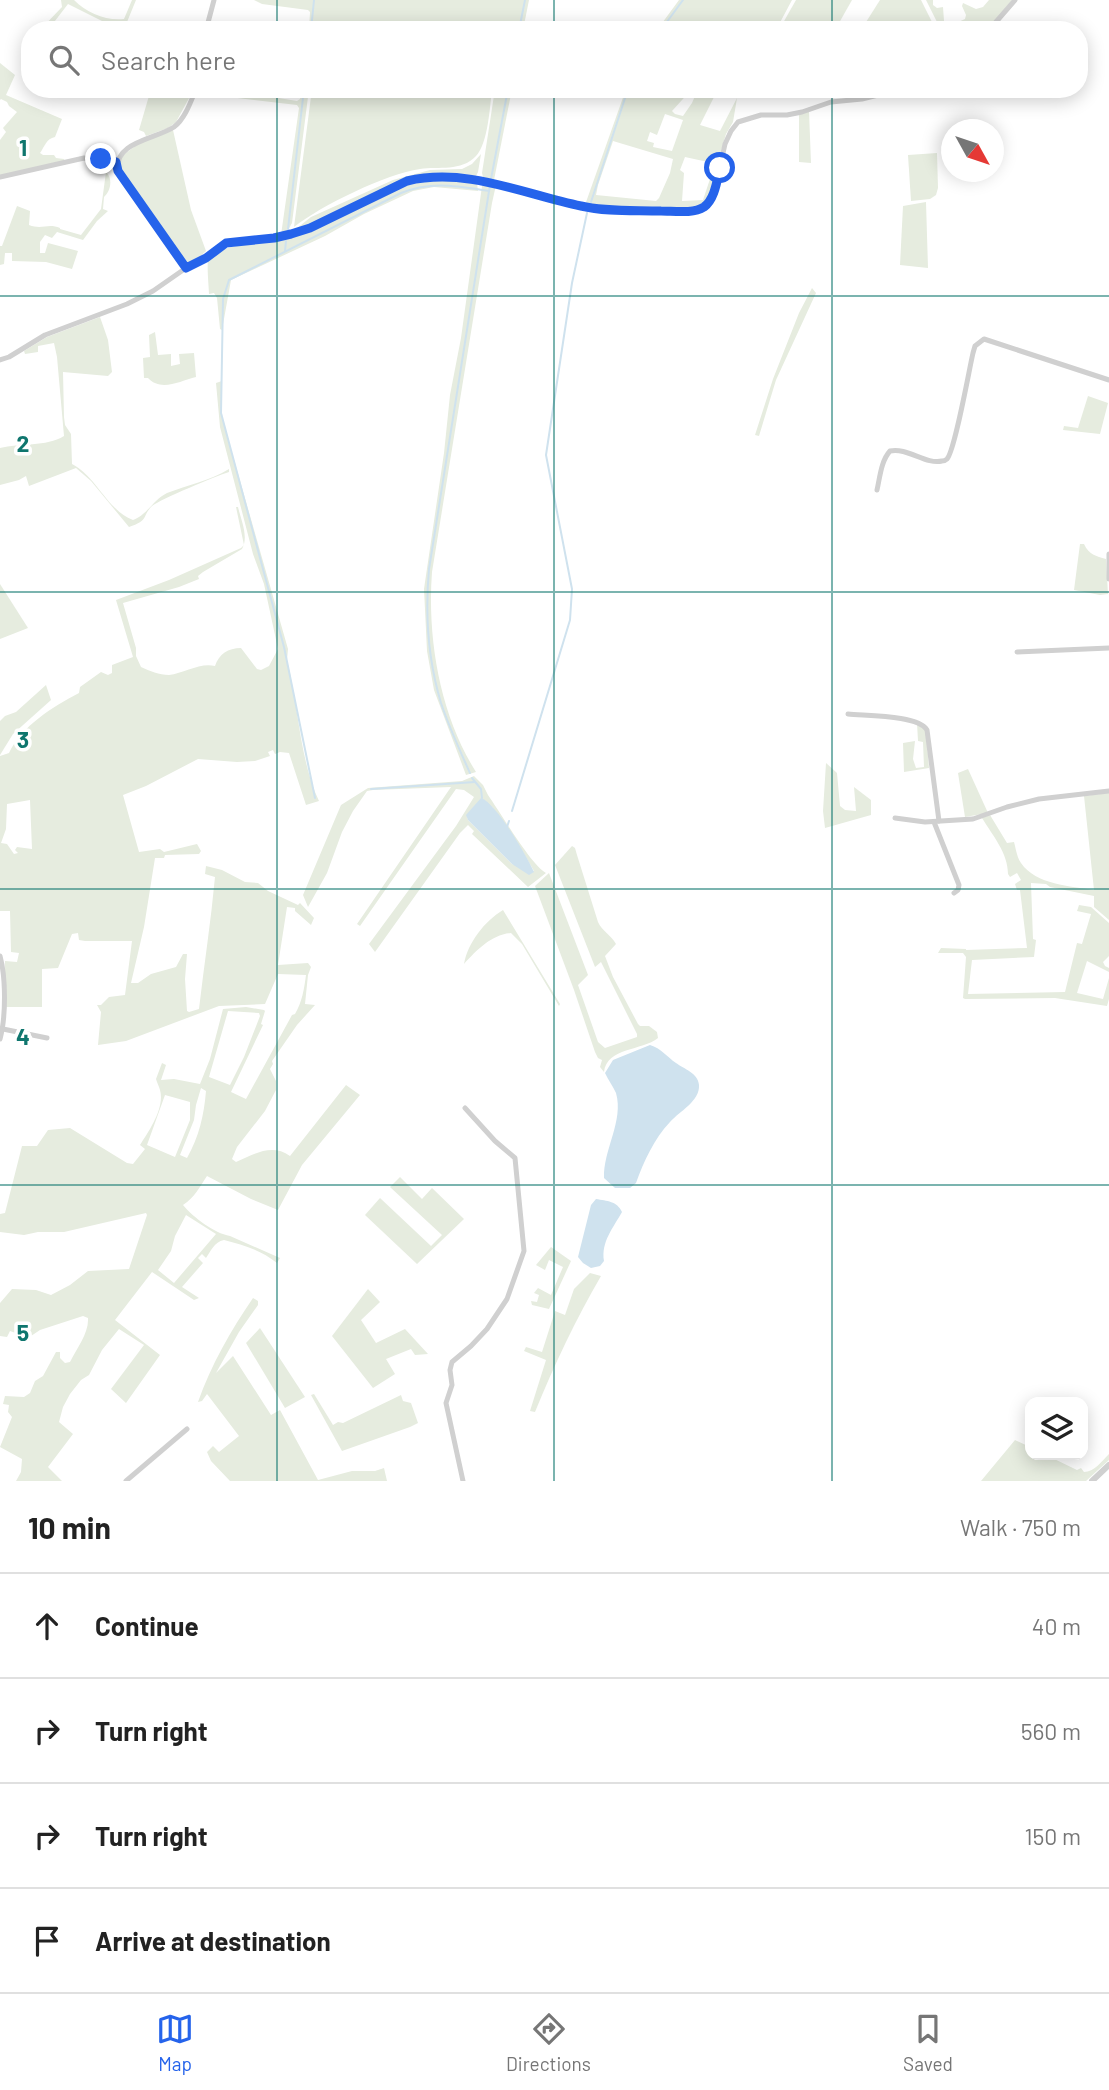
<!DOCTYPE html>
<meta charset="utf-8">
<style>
body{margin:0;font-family:Barlow,sans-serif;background:#f2f2f2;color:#222}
.controls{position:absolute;right:21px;bottom:21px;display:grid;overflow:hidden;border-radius:14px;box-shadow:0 4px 18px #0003}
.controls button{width:63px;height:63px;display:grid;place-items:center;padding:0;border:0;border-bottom:2px solid #e0e0e0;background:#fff;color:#222;font:35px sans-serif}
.compass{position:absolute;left:941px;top:119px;width:63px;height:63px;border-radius:50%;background:#fff;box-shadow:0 4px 18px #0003;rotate:130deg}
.stop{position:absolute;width:21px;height:21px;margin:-16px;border:5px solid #2563eb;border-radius:50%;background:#fff}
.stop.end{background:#2563eb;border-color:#fff;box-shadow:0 2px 7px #0008}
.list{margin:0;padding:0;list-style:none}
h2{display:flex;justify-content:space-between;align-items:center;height:91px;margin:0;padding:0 28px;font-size:30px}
h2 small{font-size:23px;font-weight:400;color:#767676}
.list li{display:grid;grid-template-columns:46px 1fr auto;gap:21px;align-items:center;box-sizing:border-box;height:105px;padding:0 28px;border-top:2px solid #e0e0e0}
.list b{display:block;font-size:26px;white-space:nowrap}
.list em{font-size:23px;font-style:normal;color:#767676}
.icon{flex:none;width:38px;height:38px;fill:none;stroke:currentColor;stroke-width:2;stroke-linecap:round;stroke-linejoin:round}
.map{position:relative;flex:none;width:1109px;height:1481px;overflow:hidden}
.search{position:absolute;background:#fff;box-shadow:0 4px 18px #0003;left:21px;right:21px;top:21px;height:77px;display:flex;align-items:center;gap:18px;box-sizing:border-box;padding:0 24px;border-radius:28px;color:#767676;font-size:26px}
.sheet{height:511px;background:#fff}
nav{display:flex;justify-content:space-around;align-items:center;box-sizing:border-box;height:98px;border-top:2px solid #e0e0e0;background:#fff;font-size:19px;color:#767676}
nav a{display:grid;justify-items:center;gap:4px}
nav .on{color:#2563eb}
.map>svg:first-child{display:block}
.green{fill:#e6ecdf;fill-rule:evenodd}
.water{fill:#cfe2ee}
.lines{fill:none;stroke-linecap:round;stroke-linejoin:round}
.stream{stroke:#cfe2ee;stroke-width:2}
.minor{stroke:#d0d0d0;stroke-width:5}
.tertiary{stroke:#d0d0d0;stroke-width:6}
.route{stroke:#2563eb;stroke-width:9}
.grid{fill:none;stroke:#0f766e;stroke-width:2;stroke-opacity:0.55}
.grid-label{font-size:23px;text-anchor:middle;font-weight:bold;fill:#0f766e;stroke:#fff;stroke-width:7;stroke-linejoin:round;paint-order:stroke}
</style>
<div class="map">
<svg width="1109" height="1481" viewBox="0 0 1109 1481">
<rect width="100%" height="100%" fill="#fff"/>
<!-- green -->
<g class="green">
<path d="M61,0H74C87,13 106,21 124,19L132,0H136L127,22L130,30L108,24L68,4L48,30H40L62,7Z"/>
<path d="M254,0H529L523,30H309L310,12L308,10L262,4Z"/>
<path d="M679,0H792L776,30H752L747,27L745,30H657Z"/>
<path d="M796,0H852L835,30H779Z"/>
<path d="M880,0H921L936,30H861Z"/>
<path d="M926,0H933V5L937,8L943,7L944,21L954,24L965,19L966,15L962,6L963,3L976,9L983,7L989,0H1012L988,30H941Z"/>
<path d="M0,63L15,75L6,95L62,119L55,137C46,139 45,146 40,153L43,155H54L56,158L64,159L65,162L0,176V140L6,132L3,128L17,112L9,106L7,102L1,99L0,100Z"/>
<path d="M151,89H194L176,122L168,128L146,136L144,132L139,130Z"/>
<path d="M198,89L235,91L297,101L300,99L302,89H309L292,223C289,228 288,233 281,235L299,108L297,105L196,93Z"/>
<path d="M312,89H492C490,106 488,144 476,156C461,172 439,166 420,169C386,174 322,205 294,227Z"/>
<path d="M495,89H512L494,180L483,177L482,173Z"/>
<path d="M626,89H692L672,111L675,114L683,116L692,103L698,89H718L700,125L720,131L737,98L733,122L726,134L717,164L685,157L680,170L684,173L682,201L703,200L714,167L716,169C716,179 711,198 702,204C687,215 607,206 585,205ZM665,114L683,120L672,151L653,147L654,143L647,141L650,132L657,135ZM613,141L673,159L670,173L659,198L656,201L596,195L598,185Z"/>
<path d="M809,111L811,163L799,162V114Z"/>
<path d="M173,130L191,210L206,251L192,264L186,263L119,168L122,156L138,144Z"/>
<path d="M937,153L938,188L936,195L930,199L911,201L908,155Z"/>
<path d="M481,154L478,172L475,178H408L308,226L291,233L311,217L393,180L430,170L462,169L472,164Z"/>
<path d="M106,172C113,178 111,191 104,197L103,209L108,211L97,221L83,240L57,232L52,238L45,235L40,242V253H45L48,243L78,251L72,269L46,262L12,261V253H5L4,264L0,265V246H2L17,206L30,211L29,225C42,230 48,223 60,228V229L81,235L101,209Z"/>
<path d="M433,178L477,183L478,191L434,187L413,191L364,214L325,236L231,280L222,330L220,329L217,298L214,293L209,294C209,287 206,262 209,257C220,244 270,242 288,237C312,230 334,217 357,205C382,193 406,183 433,178Z"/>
<path d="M485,183L496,185L492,203L432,572C427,639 440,715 476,772L466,775L434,690L427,651L424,589L444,453L450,395L461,338L482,186Z"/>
<path d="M926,202L928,268L900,265L903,206Z"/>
<path d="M812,288L816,293L776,380L759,436L755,435L773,379L799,313Z"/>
<path d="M100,317L108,340L112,372L108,376L63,372L64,417L65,425L71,434L72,464C97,477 107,510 133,520C147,515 153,500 167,493C188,485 209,481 229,469V472C216,476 161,499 152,506C141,517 150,520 129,527L91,481L76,468L29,486L26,476L19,480L0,485V448C20,443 46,447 64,436L57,357L54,343L38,346V352L25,354L24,351L47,337Z"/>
<path d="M155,332L158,355L171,354V366L180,364L179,354L194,353L196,377C180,381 161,392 148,378H144L143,358L150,357L149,335Z"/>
<path d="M222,381L221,407L223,421L288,649L287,660C298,703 300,762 319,801L306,805L289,753L280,752L275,754L273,750L268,752L270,756L255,761L237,762L198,759L146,786L123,795L139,852L160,849L164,852L197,844L201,851L199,854L165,855L164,858H155L144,927L131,983H138L151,974L176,967L183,954H187L185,979L187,1011L189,1012L199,1009C204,965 211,921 215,877L205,874L206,866L222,870L245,882L258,883L268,891L298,905L300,903L314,918L311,925L295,911V908L287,907L278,965L308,963L311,967L308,975L305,1004L315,1005L297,1025L272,1061L273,1064L270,1069L276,1081V1090L265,1111L237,1147L232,1159L236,1162C254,1154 272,1143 290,1156L346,1085L360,1095L302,1165L278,1210L251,1199L207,1176C199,1188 195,1197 183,1205C194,1218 214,1233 230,1236L280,1258L277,1263C261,1250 243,1245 224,1240C214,1242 211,1251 206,1258L202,1254L198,1258L203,1263L182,1287L199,1298L194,1300L152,1272L115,1320L160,1355L126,1403L111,1389L144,1345L119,1329L102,1350L89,1375L81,1380L70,1394L63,1407L59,1422L73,1434L48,1467L62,1481H16L21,1472L22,1459L0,1447L12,1417L8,1412L9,1405L3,1404L5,1396L24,1397L30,1393L35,1381L43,1376L56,1352H60V1358L65,1363L70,1362C77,1348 89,1333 88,1318L83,1316L40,1330L31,1336H24L10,1331L7,1337L0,1336V1303L12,1289L36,1290L51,1295L70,1285L88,1271L129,1269L147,1215L146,1213L64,1232H38L24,1235L0,1232V1214L5,1213L22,1146H37L48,1130L70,1128L127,1163L133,1164L145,1149L140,1145C149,1131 165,1108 160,1090C159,1086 157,1083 156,1079L162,1063L166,1065L161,1080L174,1079L200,1084L210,1059L223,1009L246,1007L264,1010L265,1011L261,1024L263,1025L231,1092L246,1099L292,1015L295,1014C302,1002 304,990 306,975L278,974L265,1004L219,1006L126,1041L98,1045L101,1012L97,1005H101L109,997L125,995L132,941H85L79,940L78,933L72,934L58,968L42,969V1007H5V961L17,962L19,953L11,952L10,911H0V756L9,753C22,726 52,707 79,693L80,687L101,672L108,675L112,673V665L133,657L116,600L169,580L241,548L244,545L236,507H238C241,520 249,537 242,549L203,572L198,576L199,579L179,587L123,603L136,648V656L141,667C150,671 159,675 169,675C184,673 201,662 215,666C219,654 228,648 241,648L257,669L261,670L269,666L278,649L264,584L253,554L220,427L216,383ZM30,800L32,849L17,847L15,850L18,853L14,854L7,844L1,843L6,829L7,804ZM228,1011L259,1013L260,1016L244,1057L230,1085L209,1077ZM201,1088L206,1091C204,1115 199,1137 187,1158L180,1155L194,1120L196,1105ZM165,1095L190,1102V1120L175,1157L147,1145ZM186,1215L216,1234L174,1283L158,1270L171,1251L175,1236Z"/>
<path d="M1088,396L1108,403L1100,434L1063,430L1064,426L1078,428Z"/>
<path d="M1080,544H1084C1089,555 1096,556 1106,559L1108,594L1100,595L1074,590Z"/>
<path d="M0,584L28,628L0,639Z"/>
<path d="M46,685L51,700L13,734L0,755V721L5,716L16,712Z"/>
<path d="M917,723L926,730L929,768L904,772L903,743L915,741L913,759L916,768L924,767L923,742L918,741Z"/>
<path d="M826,763L837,773L840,806L845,810L856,811L854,787L871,800V815L825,828L823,811Z"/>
<path d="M968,769L988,813L965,817L958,773Z"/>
<path d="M474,776L483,785L488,795C500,812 531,865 546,873L528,887L472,834L474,831L468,825L460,833L375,952L369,944L456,826L474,797L464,790L456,789L360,926L357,924L451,787L373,790L367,791L353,811L342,832L327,873L308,907L303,895L341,805L368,788L462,781ZM492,807L517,842L534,871L512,864L468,820L467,815Z"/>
<path d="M1109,793V920L1094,907V896L1050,887L1046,884L1031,883L1033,939L1036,940L1034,957L972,960L968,994L1065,992L1077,943L1082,944L1091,914L1077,911L1079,905L1091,907L1109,923V956L1103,962L1105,966L1109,968V972L1087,961L1077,993L1103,999L1109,978V999L1107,1006L1055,998L965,999L963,998L966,957L963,953H938L941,948L966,949V950L1027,948L1020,890H1017L1015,884L1021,880L1017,873L1010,877L1008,874C1008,853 993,836 982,818L990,815L1007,843L1014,842C1016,849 1017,858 1021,863C1036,885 1071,886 1094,890L1084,796Z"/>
<path d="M572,846L575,848L577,855L598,922C602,931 611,935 616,944L605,956L613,977L638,1024L640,1026H649L657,1032L658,1038C642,1051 607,1047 604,1072L600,1067L602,1060L598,1058L595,1052L574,990L535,886L549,873L588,975L578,985L598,1042L605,1048L637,1037V1034L601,962L595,967L555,865Z"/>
<path d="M503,910L560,1004L559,1006L522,944L511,933C491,935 477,950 464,964C468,942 485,921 503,910Z"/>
<path d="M400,1177L422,1199L432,1188L464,1219L417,1264L365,1215L380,1198L431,1246L442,1235L390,1187Z"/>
<path d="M551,1247L571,1261L549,1309L532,1305L531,1301L537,1302L539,1295L534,1293L538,1288L551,1295L563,1267L549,1260L545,1270L536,1265Z"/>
<path d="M590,1273L601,1276C576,1319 554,1365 535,1412L530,1411L546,1360L524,1351L526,1347L542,1352L555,1311L565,1315L574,1289Z"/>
<path d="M368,1289L380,1302L361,1320L376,1343L405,1329L428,1354L415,1355L411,1349L386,1359L395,1374L373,1388L332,1336Z"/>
<path d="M253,1298L258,1301V1305L239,1332L216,1373L233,1356L271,1415L280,1410L318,1480L352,1471H375L384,1468L387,1481H230L211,1461L207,1452L213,1446L219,1452L239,1436L207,1394L202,1401L198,1402C211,1365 231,1330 253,1298Z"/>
<path d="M260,1328L305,1397L285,1408L246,1343Z"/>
<path d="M314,1394L333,1425L338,1422L343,1423L401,1395L403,1401L411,1403L418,1423L410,1427L342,1451L311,1395Z"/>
<path d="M1015,1440L1030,1447V1455H1046L1077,1470L1081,1468L1084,1472C1094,1472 1102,1461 1109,1454V1460L1086,1481H981Z"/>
</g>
<!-- water -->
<g class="water">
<path d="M481,798C497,804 526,855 534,872L529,875L512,864L468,820L466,815Z"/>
<path d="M650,1045C661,1048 667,1057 676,1063C684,1069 698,1073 699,1085C700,1101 680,1111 670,1122C654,1139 644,1161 636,1183L630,1188H615L604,1178C603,1150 624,1121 616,1093C613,1086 608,1080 605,1073L613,1060Z"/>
<path d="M596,1199C607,1201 617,1201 622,1212C613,1228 601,1242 604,1261L600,1266L591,1268L583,1263L578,1257L591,1205Z"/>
</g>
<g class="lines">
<!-- stream -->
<g class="stream">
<path d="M311,30L314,0"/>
<path d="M519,30L525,0"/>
<path d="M661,30L683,0"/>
<path d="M491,179L508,89"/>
<path d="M591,202L628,89"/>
<path d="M288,229L304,89"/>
<path d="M285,251L286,241"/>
<path d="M470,773C460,751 449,727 441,703C428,660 425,614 429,569L490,185"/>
<path d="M472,778L481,789L482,798"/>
<path d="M371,789L475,782"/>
<path d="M315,798L284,647L221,413L223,299L229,280L233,278L401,193C432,181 456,186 489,191"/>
<path d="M512,811L570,620L572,589L546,455L572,283L587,213"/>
<path d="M507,827L509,821"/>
</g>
<!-- minor -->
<g class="minor">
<path d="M206,30L214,0"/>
<path d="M989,30L1015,0"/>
<path d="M0,177L84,158L116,162"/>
<path d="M186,268L206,258L226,243L274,238L291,234L310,227L407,181L434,176L490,182L591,208L674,211L701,209L707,204L711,197L716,185L725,144L731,131L738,122L761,115H787L802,112L831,102L862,99L902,89"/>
<path d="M0,360L9,357L45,335L127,304L153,291L186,268L118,171C113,142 156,139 174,127C185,119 191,101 196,89"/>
<path d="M877,490C880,477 881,461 890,451C907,447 926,465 942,461C944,461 946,460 947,459C955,450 969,370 973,353L975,346L984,339L1109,380"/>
<path d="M1109,554V579"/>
<path d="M1017,652L1109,648"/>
<path d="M848,714C866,716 918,715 927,730L939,821"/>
<path d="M895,818L925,822L973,819L1007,807L1039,799L1109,791"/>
<path d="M934,822L959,885L958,890L954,893"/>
<path d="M0,956C6,978 6,1017 0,1039"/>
<path d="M3,1029L47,1038"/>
<path d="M126,1481L187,1429"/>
<path d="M463,1481L446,1403L452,1385L450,1370L452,1362L471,1346L487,1329L507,1299L524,1251L515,1158L495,1141L465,1108"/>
</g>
<!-- tertiary -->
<path class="tertiary" d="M1092,1481L1109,1465"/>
</g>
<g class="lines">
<!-- route -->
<path class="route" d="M101,159L116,162L118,171L186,268L206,258L226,243L274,238L291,234L310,228L407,181C467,167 523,194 581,206C607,212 635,210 661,211C674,211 693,214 704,207C715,199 717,180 720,168"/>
</g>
<!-- grid -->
<path class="grid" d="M277,0V30M554,0V30M832,0V30M277,89V1481M554,89V1481M832,89V1481M0,296H1109M0,592H1109M0,889H1109M0,1185H1109"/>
<g class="grid-label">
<text x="23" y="156">1</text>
<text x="23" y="452">2</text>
<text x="23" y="748">3</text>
<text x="23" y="1045">4</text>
<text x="23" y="1341">5</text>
</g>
</svg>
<div class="controls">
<button><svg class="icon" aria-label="layers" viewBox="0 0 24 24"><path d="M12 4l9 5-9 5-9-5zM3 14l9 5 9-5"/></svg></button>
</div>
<svg class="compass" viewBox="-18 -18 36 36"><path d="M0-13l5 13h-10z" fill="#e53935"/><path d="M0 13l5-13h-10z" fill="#767676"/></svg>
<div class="stop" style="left:720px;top:168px"></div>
<div class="stop end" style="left:101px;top:159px"></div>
<div class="search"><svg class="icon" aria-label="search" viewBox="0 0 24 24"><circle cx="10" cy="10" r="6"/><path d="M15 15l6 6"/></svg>Search here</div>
</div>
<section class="sheet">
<h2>10 min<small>Walk · 750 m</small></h2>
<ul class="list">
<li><svg class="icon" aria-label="ahead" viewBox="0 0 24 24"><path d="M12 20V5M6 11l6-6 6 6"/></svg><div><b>Continue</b></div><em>40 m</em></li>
<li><svg class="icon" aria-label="right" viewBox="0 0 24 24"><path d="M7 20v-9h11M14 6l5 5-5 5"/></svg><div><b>Turn right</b></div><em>560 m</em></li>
<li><svg class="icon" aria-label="right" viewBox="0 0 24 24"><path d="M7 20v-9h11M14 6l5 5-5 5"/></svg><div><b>Turn right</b></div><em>150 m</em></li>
<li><svg class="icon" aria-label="arrive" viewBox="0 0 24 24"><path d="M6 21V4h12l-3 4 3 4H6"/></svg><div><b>Arrive at destination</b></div></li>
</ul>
</section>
<nav>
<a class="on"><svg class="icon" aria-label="map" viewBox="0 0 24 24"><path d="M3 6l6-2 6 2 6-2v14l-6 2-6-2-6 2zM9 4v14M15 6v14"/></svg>Map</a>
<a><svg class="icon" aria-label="directions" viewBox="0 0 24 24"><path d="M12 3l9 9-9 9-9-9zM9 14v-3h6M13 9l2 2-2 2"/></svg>Directions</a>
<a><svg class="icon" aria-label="saved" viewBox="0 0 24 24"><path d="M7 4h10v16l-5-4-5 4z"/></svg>Saved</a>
</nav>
